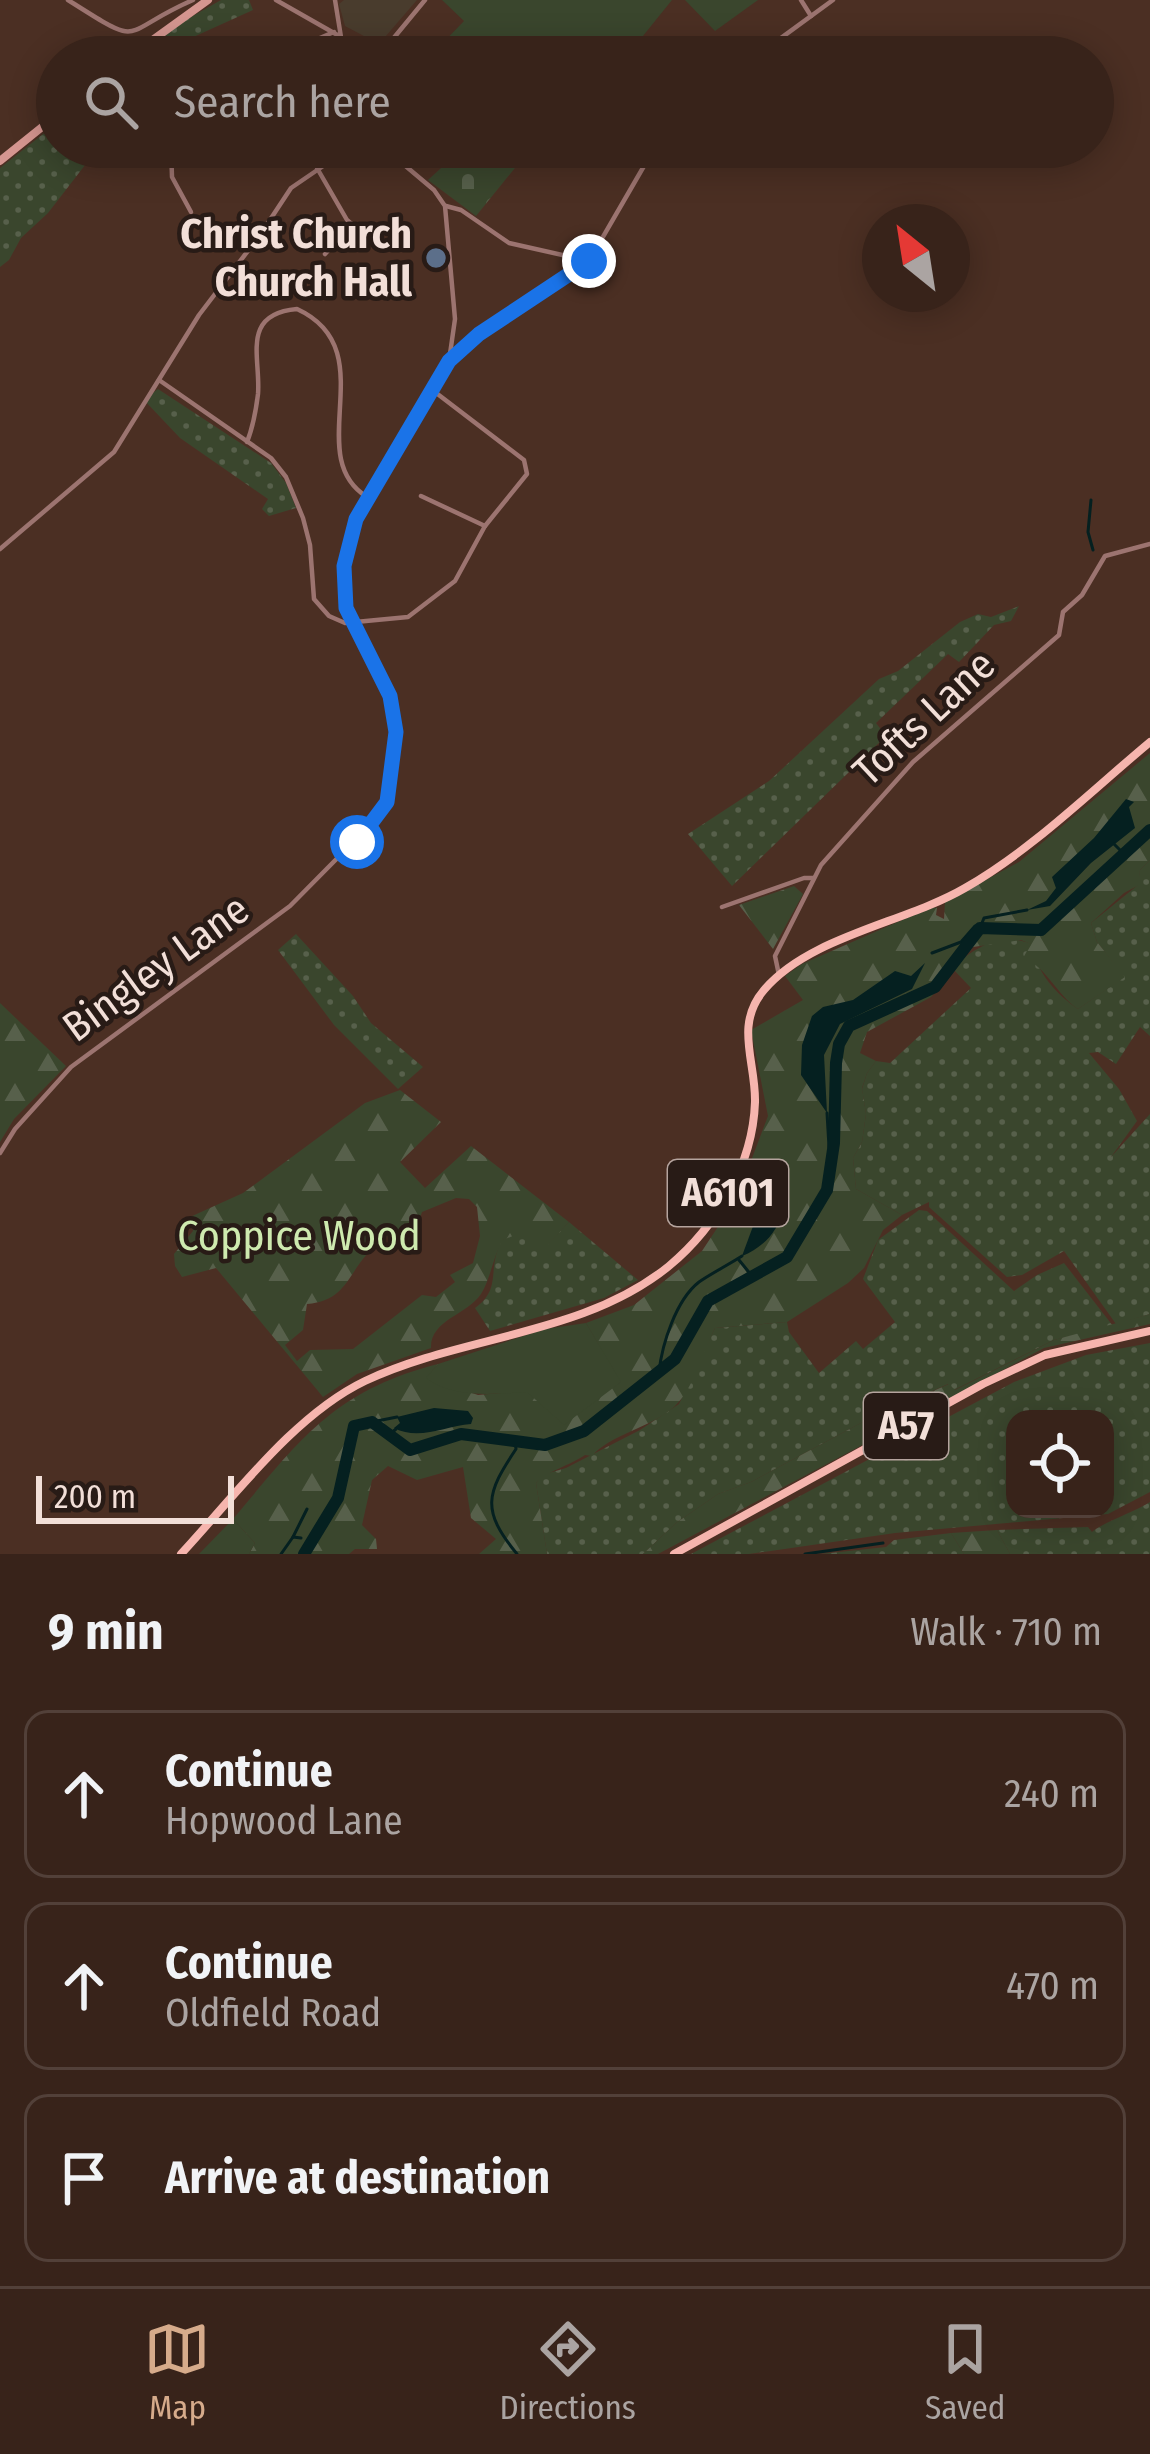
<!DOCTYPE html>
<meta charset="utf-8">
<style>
body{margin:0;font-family:"Fira Sans Condensed",sans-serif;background:#432f27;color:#f1f3f6}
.controls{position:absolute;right:36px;bottom:36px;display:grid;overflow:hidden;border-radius:24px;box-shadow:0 6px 30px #0003}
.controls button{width:108px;height:108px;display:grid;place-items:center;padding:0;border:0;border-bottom:3px solid #524039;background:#38231a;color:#f1f3f6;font:60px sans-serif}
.compass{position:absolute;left:862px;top:204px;width:108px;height:108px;border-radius:50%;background:#38231a;box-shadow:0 6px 30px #0003;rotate:330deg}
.scale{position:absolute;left:36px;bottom:30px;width:198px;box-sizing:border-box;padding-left:12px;border:6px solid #f2dfd8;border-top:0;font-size:33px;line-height:42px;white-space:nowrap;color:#f2dfd8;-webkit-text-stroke:9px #281b16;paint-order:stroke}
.stop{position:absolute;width:36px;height:36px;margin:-27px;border:9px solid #1a73e8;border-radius:50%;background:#fff}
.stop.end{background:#1a73e8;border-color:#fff;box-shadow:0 3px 12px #0008}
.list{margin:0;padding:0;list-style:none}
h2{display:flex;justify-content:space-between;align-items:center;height:156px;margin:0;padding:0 48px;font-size:51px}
h2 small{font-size:39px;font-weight:400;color:#aba4a2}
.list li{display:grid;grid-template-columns:78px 1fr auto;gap:36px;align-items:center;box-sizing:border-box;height:168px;margin:0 24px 24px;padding:0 24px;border:3px solid #524039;border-radius:24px}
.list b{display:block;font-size:45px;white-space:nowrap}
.list p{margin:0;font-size:39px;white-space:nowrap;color:#aba4a2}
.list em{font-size:39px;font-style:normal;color:#aba4a2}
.icon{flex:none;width:66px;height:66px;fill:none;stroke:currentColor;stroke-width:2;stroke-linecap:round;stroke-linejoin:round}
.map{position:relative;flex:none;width:1150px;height:1554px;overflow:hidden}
.search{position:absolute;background:#38231a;box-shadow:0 6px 30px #0003;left:36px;right:36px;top:36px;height:132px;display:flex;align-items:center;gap:30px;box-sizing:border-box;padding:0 42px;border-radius:66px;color:#aba4a2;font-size:45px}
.sheet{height:732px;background:#38231a}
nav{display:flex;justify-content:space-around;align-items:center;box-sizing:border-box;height:168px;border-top:3px solid #524039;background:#38231a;font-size:33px;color:#aba4a2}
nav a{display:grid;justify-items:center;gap:6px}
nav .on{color:#d6ab8b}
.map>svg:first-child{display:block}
.education{fill:#493c2d}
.grass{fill:url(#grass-dots);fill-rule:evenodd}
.forest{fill:url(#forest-firs);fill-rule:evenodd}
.cemetery{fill:url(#cemetery-stones)}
.park{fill:#3a462d}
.water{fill:#052020}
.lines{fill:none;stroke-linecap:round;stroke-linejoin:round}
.stream{stroke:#052020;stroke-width:3}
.river{stroke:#052020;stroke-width:12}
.street{stroke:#9c7470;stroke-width:4.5}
.secondary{stroke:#d59690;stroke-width:8}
.primary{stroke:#f6b5ae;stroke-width:8}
.route{stroke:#1a73e8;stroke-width:15}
.service-dot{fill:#5c6f8a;stroke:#281b16;stroke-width:4.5}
.labels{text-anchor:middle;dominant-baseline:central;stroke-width:9;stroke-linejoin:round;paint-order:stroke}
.shield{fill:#281b16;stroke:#b5a49e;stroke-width:3}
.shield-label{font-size:39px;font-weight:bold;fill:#f2dfd8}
.poi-label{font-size:42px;font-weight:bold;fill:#f2dfd8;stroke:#281b16;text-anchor:end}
.street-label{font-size:42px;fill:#f2dfd8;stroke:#281b16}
.park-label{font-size:42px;fill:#ceeaaf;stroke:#281b16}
</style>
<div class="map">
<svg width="1150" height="1554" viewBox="0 0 1150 1554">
<defs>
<pattern id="grass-dots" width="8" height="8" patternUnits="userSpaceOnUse" patternTransform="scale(3)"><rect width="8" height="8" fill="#3a462d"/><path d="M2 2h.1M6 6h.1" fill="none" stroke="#57604b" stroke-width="1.8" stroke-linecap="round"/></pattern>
<pattern id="forest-firs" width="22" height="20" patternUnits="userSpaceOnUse" patternTransform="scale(3)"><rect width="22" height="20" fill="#3a462d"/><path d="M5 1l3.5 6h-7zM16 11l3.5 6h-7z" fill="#57604b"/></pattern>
<pattern id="cemetery-stones" width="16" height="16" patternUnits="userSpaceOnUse" patternTransform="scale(3)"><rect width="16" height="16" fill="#3a462d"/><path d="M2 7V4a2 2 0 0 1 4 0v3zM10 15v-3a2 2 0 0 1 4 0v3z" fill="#57604b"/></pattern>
</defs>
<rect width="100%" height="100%" fill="#4b2f23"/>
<!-- education -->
<path class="education" d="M344,0H417L379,44L345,26L339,4Z"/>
<!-- grass -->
<g class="grass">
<path d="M221,0H249L253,10L189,39L192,46L179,57H136L184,21Z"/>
<path d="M57,123V147H99L48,213L21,238L9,260L0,267V168Z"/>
<path d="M158,389L271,463L286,483L296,508L269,516L262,509L268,499L180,438L144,400Z"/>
<path d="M1019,606L1011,621L994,625L959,662L948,654L876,723L886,736L732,886L688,834L769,781L879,679L898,671L960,622L978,614L991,617Z"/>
<path d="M1150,860V1036L1140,1027L1116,1064L1098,1052L1089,1053L1119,1089L1137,1121L1111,1157L1150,1114V1314L1116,1324L1064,1251L1022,1275L1007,1277L929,1207V1202L902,1215L856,1189L853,1158L862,1142L866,1114L862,1089L867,1073L876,1061L890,1063L971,988L953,969C972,947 1002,932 1032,944C1035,971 1057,995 1078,1009L1124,977L1097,942L1091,923L1138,885L1140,870Z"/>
<path d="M296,934L353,996L371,1023L423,1067L398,1089L334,1025L278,950Z"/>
<path d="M919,1210L927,1211L1014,1291L1037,1275L1064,1263L1113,1326L1054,1340L954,1390L948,1384L859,1424L751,1482L718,1494L676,1523L643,1554H547L536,1483L542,1475L566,1468L640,1430L679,1404L715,1328L787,1322L789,1332L819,1373L856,1341L863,1349L895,1322L863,1279L878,1240Z"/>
<path d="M569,1222L638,1280L604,1298L490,1331L475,1308C503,1288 486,1269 502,1240L522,1231L545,1247Z"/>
<path d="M1150,1343V1492L1108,1514L895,1533L749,1554H691L1014,1382L1086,1355ZM1105,1419V1509H1015V1419Z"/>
<path d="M1150,1502V1554H1010L997,1530L1088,1527L1092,1532C1100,1524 1136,1511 1150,1502Z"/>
<path d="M951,1533L964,1554H821L886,1547L894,1540Z"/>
</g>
<!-- forest -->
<g class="forest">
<path d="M1150,753V860L1140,870L1139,885L1124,893L1091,923L1097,942L1125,977L1078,1009C1057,995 1045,965 1023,958L1031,944L1021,940L973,947L931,997L867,1032L860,1053L876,1061L867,1073L862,1088L866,1114L862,1142L853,1158L856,1189L902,1215L883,1230L864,1268L848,1283L787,1322L715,1328C704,1351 693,1389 675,1406C653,1427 609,1435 592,1456L585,1455C571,1465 545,1472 536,1483L547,1554H479L496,1539L471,1518L463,1467L417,1480L388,1466L372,1480L362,1525L376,1539L377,1549H355L349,1554H249L255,1543L233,1519C300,1440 333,1391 438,1364L427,1378L478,1395L620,1383L586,1323L634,1305L702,1251L737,1198L768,1116L751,1030L803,1000L785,976L802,964L932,907L937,908L936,915L944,919L945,902L1019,862Z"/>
<path d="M794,886L803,894L773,949L739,905Z"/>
<path d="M0,1003L66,1066L14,1119L0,1142Z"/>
<path d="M400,1090L441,1122L400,1162L425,1188L471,1146L569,1222L545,1248L522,1232L503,1240C493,1256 491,1278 481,1294C467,1315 430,1320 431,1348L357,1374L323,1397L216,1268L182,1277L175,1266L174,1254L193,1231L190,1217L243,1193L365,1103ZM456,1198L469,1199L477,1207L480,1236L473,1263L450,1275L455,1282L436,1297L422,1295L353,1349L310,1350L297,1361L285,1345L303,1330L307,1304C345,1301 347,1276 368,1253C374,1245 384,1239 392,1233L405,1245L412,1241L422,1212Z"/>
<path d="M1150,1314V1324L1044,1348L658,1554H643L676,1523L718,1494L751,1482L859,1424L949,1384L955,1390L1054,1340Z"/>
<path d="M997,1530L1010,1554H964L951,1533Z"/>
</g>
<!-- cemetery -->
<path class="cemetery" d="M464,147H532L476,216L428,180Z"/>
<!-- park -->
<g class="park">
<path d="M442,0H672L626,57H429L464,21Z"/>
<path d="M685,0H758L715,31Z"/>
<path d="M586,1323L621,1382L564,1425L527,1392C494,1394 454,1399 426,1378L438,1364L545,1329Z"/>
<path d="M233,1519L255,1543L249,1554H199Z"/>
</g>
<!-- water -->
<g class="water">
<path d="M1126,799L1134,802L1129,807L1135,828L1091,863L1050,906L1027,910L1046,901L1056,888L1052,877L1094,838Z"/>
<path d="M925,963L912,989L840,1024L824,1055L827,1113L801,1075L802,1045L812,1016L823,1007L853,1000L895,971L911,976Z"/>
<path d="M768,1203L782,1209C780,1231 762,1248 742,1256L759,1210Z"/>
<path d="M434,1408L468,1411L473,1418L471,1424C445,1426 419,1441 394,1428L400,1423L397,1417Z"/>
</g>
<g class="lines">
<!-- stream -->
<g class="stream">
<path d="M1091,500L1088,532L1093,550"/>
<path d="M1114,844L1125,855"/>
<path d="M932,953L961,942L975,926L980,928L984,918L1027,910"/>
<path d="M827,1113L829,1147L833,1150"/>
<path d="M739,1260L752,1276"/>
<path d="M659,1372C662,1344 676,1300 699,1282C712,1273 728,1265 742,1256"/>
<path d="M372,1422L397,1417"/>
<path d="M389,1435L396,1429"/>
<path d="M515,1442L516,1449C486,1494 481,1510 517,1554"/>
<path d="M293,1537L307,1509"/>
<path d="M281,1554L293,1537L301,1538"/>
<path d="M805,1554L883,1543"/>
</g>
<!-- river -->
<path class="river" d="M304,1554L338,1498L354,1426L372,1422L410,1450L461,1434L545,1445L584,1431L675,1359L708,1301L787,1257L827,1190L834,1143L836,1063L839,1044L849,1026L935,987L980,928L1041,930L1150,830"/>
<!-- street -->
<g class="street">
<path d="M68,0C147,50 117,33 193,0"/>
<path d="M276,0L341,37L354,57"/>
<path d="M335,0L341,37"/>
<path d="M801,0L811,16"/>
<path d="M275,57L334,32"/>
<path d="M378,57L425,0"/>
<path d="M755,57L833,0"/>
<path d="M171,147L172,177L191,212"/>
<path d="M383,147L434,190L445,206L455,319L449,361"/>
<path d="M317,168L347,220L362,233"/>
<path d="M446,206L461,210L509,243L589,261"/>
<path d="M325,254L352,224"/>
<path d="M159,380L271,458L286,477L303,518L310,545L314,599L329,616L345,623L408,617L455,581L485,526L527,474L524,460L431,389"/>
<path d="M247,442C253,427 256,410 258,394C261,358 240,314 297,309C386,350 300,455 367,497"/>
<path d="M421,496L485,526"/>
<path d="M0,549L114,452L199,315L260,235L291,188L351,147"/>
<path d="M722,907L804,878H813"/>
<path d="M779,975L775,956L821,865L913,762L1059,635L1063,612L1082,595L1105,556L1150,544"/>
<path d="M0,1153L15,1129L71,1067L290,906L376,819L391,788L395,718L390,696L346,608L344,566L356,519L449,361L479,334L589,261L655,147"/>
</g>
<!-- secondary -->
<g class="secondary">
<path d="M129,57L208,0"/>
<path d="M0,161L57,115"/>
</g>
<!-- primary -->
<g class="primary">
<path d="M181,1554C234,1497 294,1415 365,1381C462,1335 583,1336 669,1266C716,1227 753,1165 755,1102C756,1062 734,1025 764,990C810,936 905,923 965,888C1033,849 1090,792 1150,742"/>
<path d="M674,1554L983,1384L1045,1355L1150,1331"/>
</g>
</g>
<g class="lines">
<!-- route -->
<path class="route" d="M357,842L387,802L396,732L390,696L346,608L344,566L356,519L449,361L479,334L589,261"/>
</g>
<!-- markers -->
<circle class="service-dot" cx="436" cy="258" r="12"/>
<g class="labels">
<!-- shield labels -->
<g class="shield">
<rect x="668" y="1160" width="120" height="66" rx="9"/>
<rect x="864" y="1393" width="84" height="66" rx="9"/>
</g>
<g class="shield-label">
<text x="728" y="1193">A6101</text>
<text x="906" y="1426">A57</text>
</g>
<!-- poi labels -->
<g class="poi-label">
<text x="412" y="234">Christ Church<tspan x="412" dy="48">Church Hall</tspan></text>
</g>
<!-- street labels -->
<g class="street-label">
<text transform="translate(924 718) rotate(-43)">Tofts Lane</text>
<text transform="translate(156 968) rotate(-36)">Bingley Lane</text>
</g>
<!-- park labels -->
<g class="park-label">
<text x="299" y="1236">Coppice Wood</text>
</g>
</g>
</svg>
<div class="controls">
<button><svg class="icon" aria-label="locate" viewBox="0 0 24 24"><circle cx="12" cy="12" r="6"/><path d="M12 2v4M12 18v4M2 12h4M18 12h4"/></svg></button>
</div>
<svg class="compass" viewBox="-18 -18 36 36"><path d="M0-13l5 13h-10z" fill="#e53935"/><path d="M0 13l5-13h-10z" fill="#aba4a2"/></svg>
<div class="scale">200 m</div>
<div class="stop" style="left:357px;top:842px"></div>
<div class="stop end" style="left:589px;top:261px"></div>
<div class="search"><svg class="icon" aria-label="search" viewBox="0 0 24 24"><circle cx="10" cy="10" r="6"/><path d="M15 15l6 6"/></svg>Search here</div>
</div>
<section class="sheet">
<h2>9 min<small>Walk · 710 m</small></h2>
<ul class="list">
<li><svg class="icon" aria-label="ahead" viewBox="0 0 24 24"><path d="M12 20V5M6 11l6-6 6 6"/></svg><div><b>Continue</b><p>Hopwood Lane</p></div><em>240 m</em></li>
<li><svg class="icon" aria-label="ahead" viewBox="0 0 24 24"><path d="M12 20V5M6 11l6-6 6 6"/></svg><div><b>Continue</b><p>Oldfield Road</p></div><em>470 m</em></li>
<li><svg class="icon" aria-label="arrive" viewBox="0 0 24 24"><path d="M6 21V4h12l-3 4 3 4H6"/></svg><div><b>Arrive at destination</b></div></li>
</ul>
</section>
<nav>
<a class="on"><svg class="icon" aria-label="map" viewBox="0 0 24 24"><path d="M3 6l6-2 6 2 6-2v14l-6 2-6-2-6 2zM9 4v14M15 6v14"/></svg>Map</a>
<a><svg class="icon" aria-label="directions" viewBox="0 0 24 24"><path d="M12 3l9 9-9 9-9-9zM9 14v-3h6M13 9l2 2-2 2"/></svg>Directions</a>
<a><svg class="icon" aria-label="saved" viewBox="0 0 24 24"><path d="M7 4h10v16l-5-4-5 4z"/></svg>Saved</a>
</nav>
